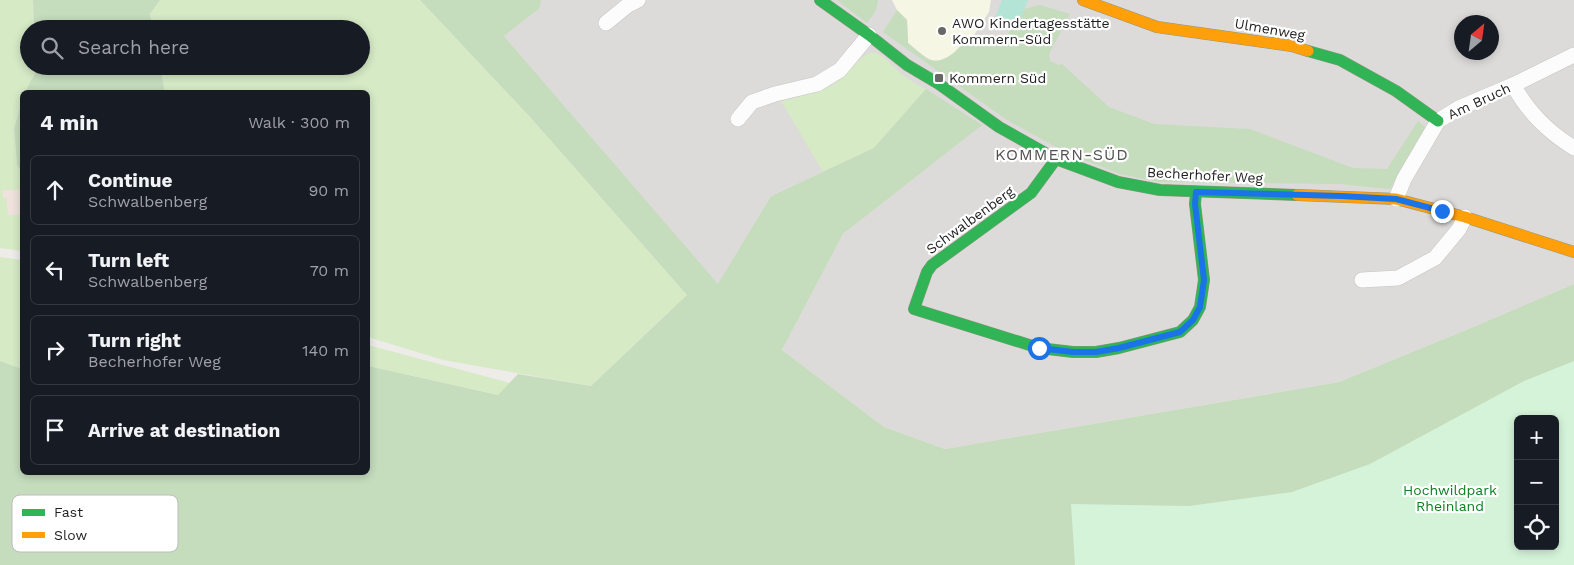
<!DOCTYPE html>
<meta charset="utf-8">
<style>
body{margin:0;font-family:"Work Sans",sans-serif;background:#20242c;color:#f1f3f6}
.controls{position:absolute;right:15px;bottom:15px;display:grid;overflow:hidden;border-radius:8px;box-shadow:0 2px 8px #0003}
.controls button{width:45px;height:45px;display:grid;place-items:center;padding:0;border:0;border-bottom:1px solid #363941;background:#171b24;color:#f1f3f6;font:25px sans-serif}
.compass{position:absolute;left:1454px;top:15px;width:45px;height:45px;border-radius:50%;background:#171b24;box-shadow:0 2px 8px #0003;rotate:29deg}
.stop{position:absolute;width:15px;height:15px;margin:-11px;border:4px solid #1a73e8;border-radius:50%;background:#fff}
.stop.end{background:#1a73e8;border-color:#fff;box-shadow:0 1px 5px #0008}
.list{margin:0;padding:0;list-style:none}
h2{display:flex;justify-content:space-between;align-items:center;height:65px;margin:0;padding:0 20px;font-size:21px}
h2 small{font-size:16px;font-weight:400;color:#9ea1a6}
.list li{display:grid;grid-template-columns:32px 1fr auto;gap:15px;align-items:center;box-sizing:border-box;height:70px;margin:0 10px 10px;padding:0 10px;border:1px solid #363941;border-radius:8px}
.list b{display:block;font-size:19px;white-space:nowrap}
.list p{margin:0;font-size:16px;white-space:nowrap;color:#9ea1a6}
.list em{font-size:16px;font-style:normal;color:#9ea1a6}
.icon{flex:none;width:28px;height:28px;fill:none;stroke:currentColor;stroke-width:2;stroke-linecap:round;stroke-linejoin:round}
.map{position:relative;flex:none;width:1574px;height:565px;overflow:hidden}
.search{position:absolute;background:#171b24;box-shadow:0 2px 8px #0003;left:20px;top:20px;width:350px;height:55px;display:flex;align-items:center;gap:12px;box-sizing:border-box;padding:0 18px;border-radius:28px;color:#9ea1a6;font-size:19px}
.panel{position:absolute;background:#171b24;box-shadow:0 2px 8px #0003;left:20px;top:90px;width:350px;height:385px;border-radius:8px}
.map>svg:first-child{display:block}
.residential{fill:#dcdbd9;fill-rule:evenodd}
.commercial{fill:#efe2dd}
.education{fill:#f5f6e3}
.grass{fill:#d6eac6}
.forest{fill:#c5dcbd;fill-rule:evenodd}
.park{fill:#d5f3d9;fill-rule:evenodd}
.pitch{fill:#b3e4d5}
.lines{fill:none;stroke-linecap:round;stroke-linejoin:round}
.street-casing{stroke:#c6c6c4;stroke-width:16}
.fast-casing{stroke:#939780;stroke-width:12}
.slow-casing{stroke:#939780;stroke-width:12}
.street{stroke:#fcfcfc;stroke-width:15}
.fast{stroke:#30b455;stroke-width:11}
.slow{stroke:#ff9f0a;stroke-width:11}
.route{stroke:#1a73e8;stroke-width:6}
.poi-dot{fill:#676765;stroke:#fff;stroke-width:2}
.labels{text-anchor:middle;dominant-baseline:central;stroke-width:4.5;stroke-linejoin:round;paint-order:stroke}
.poi-label{font-size:14px;fill:#1f1f1f;stroke:#fff;text-anchor:start}
.street-label{font-size:14px;fill:#1f1f1f;stroke:#fff}
.park-label{font-size:14px;fill:#0c7e22;stroke:#fff}
.quarter-label{font-size:16px;letter-spacing:1px;fill:#525252;stroke:#fff}
.key{fill:#fff;stroke:#bcbcbc;stroke-width:1}
.key-label{font-size:14px;fill:#1f1f1f}
</style>
<div class="map">
<svg width="1574" height="565" viewBox="0 0 1574 565">
<rect width="100%" height="100%" fill="#edece8"/>
<!-- residential -->
<path class="residential" d="M541,0H1574V284L1466,330L1339,382L945,449L884,427L782,350L843,234L981,125L874,148L771,196L718,285L504,36L540,8ZM1462,22H1492V52H1462Z"/>
<!-- commercial -->
<path class="commercial" d="M3,190H22V215H8L7,198H3Z"/>
<!-- education -->
<path class="education" d="M892,0H991L989,12L963,52L935,65L908,43L907,20L897,10Z"/>
<!-- grass -->
<g class="grass">
<path d="M0,0H33L34,29H29V66H35V73L25,92H22V100L14,129L17,165L22,173V190H3V198H7L8,215H22V251L0,248Z"/>
<path d="M160,0H420L530,117L687,295L591,386L443,360L368,337V92H165L160,66H361V29H153L150,14Z"/>
<path d="M872,52C884,55 887,61 895,68C903,77 916,84 926,89L874,148L823,172L781,101C802,96 823,93 840,80C851,71 858,57 872,52Z"/>
<path d="M0,257L22,260V369L0,361Z"/>
<path d="M368,345L510,383L499,395L368,366Z"/>
</g>
<!-- forest -->
<g class="forest">
<path d="M33,0H160L150,14L153,29H34Z"/>
<path d="M420,0H541L540,8L504,36L718,284L771,196L874,148L926,89L982,125L843,234L782,350L884,427L945,449L1339,382L1466,330L1574,284V565H0V361L22,369V472H368V366L498,395L518,374L591,386L687,295L530,117ZM1518,419H1555V546H1518Z"/>
<path d="M837,0H878C878,9 872,16 867,23Z"/>
<path d="M1040,5L1070,14L1049,54L1050,61L1058,65L1062,64L1109,107L1154,124L1250,129L1353,168L1387,169L1418,121L1427,129L1390,189L1340,184L1159,182L1120,174L1067,153L1007,120L883,32L897,10L907,20L908,43C914,48 920,54 927,58C942,67 959,50 966,38L988,44L1008,35L1016,11Z"/>
<path d="M35,66H160L165,92H25L35,73Z"/>
<path d="M22,100V173L17,165L14,129Z"/>
</g>
<!-- park -->
<path class="park" d="M1574,361V565H1075L1071,504L1189,506L1292,492L1370,464L1524,381ZM1518,419H1555V546H1518Z"/>
<!-- pitch -->
<path class="pitch" d="M1002,0H1028L1017,27L995,18Z"/>
<g class="lines">
<!-- street casing -->
<g class="street-casing">
<g id="street">
<path d="M606,23L628,5L638,0"/>
<path d="M1513,85C1529,113 1547,131 1574,148"/>
<path d="M738,119L752,102L775,94L817,84L840,70L869,35"/>
<path d="M1396,199L1404,179L1438,121L1459,108L1513,85L1574,55"/>
<path d="M1362,280L1398,278L1435,258L1459,229L1465,217"/>
</g>
</g>
<!-- fast casing -->
<g class="fast-casing">
<g id="fast">
<path d="M820,0L869,35L907,65L939,84L999,127L1056,159L1118,182L1160,190L1297,195"/>
<path d="M1308,51L1340,60L1396,91L1438,121"/>
<path d="M1056,159L1031,193L932,265L927,272L914,309L1039,348L1073,352H1096L1119,348L1180,332L1193,320L1200,307L1204,280L1195,204L1196,192"/>
</g>
</g>
<!-- slow casing -->
<g class="slow-casing">
<g id="slow">
<path d="M1083,0L1157,27L1292,46L1308,51"/>
<path d="M1297,195L1396,199L1465,217L1574,252"/>
</g>
</g>
<!-- street -->
<use href="#street" class="street"/>
<!-- fast -->
<use href="#fast" class="fast"/>
<!-- slow -->
<use href="#slow" class="slow"/>
</g>
<g class="lines">
<!-- route -->
<path class="route" d="M1039,348L1073,352H1096L1119,348L1180,332L1193,320L1200,307L1204,280L1195,204L1196,192L1341,196L1396,199L1442,211"/>
</g>
<!-- markers -->
<g class="poi-dot">
<circle cx="942" cy="31" r="5"/>
<rect x="934" y="73" width="10" height="10" rx="2.5"/>
</g>
<g class="labels">
<!-- poi labels -->
<g class="poi-label">
<text x="952" y="23">AWO Kindertagesstätte<tspan x="952" dy="16">Kommern-Süd</tspan></text>
<text x="949" y="78">Kommern Süd</text>
</g>
<!-- street labels -->
<g class="street-label">
<text transform="translate(1270 29) rotate(10)">Ulmenweg</text>
<text transform="translate(1479 101) rotate(-25)">Am Bruch</text>
<text transform="translate(1205 175) rotate(3)">Becherhofer Weg</text>
<text transform="translate(970 220) rotate(-36)">Schwalbenberg</text>
</g>
<!-- park labels -->
<g class="park-label">
<text x="1450" y="490">Hochwildpark<tspan x="1450" dy="16">Rheinland</tspan></text>
</g>
<!-- quarter labels -->
<g class="quarter-label">
<text x="1062" y="154">KOMMERN-SÜD</text>
</g>
</g>
<!-- legend -->
<rect x="12" y="495" width="166" height="57" rx="8" class="key"/>
<rect x="22" y="509" width="23" height="7" fill="#30b455"/>
<rect x="22" y="532" width="23" height="6" fill="#ff9f0a"/>
<g class="key-label">
<text x="54" y="517">Fast</text>
<text x="54" y="540">Slow</text>
</g>
</svg>
<div class="controls">
<button>+</button>
<button>−</button>
<button><svg class="icon" aria-label="locate" viewBox="0 0 24 24"><circle cx="12" cy="12" r="6"/><path d="M12 2v4M12 18v4M2 12h4M18 12h4"/></svg></button>
</div>
<svg class="compass" viewBox="-18 -18 36 36"><path d="M0-13l5 13h-10z" fill="#e53935"/><path d="M0 13l5-13h-10z" fill="#9ea1a6"/></svg>
<div class="stop" style="left:1039px;top:348px"></div>
<div class="stop end" style="left:1442px;top:211px"></div>
<div class="search"><svg class="icon" aria-label="search" viewBox="0 0 24 24"><circle cx="10" cy="10" r="6"/><path d="M15 15l6 6"/></svg>Search here</div>
<section class="panel">
<h2>4 min<small>Walk · 300 m</small></h2>
<ul class="list">
<li><svg class="icon" aria-label="ahead" viewBox="0 0 24 24"><path d="M12 20V5M6 11l6-6 6 6"/></svg><div><b>Continue</b><p>Schwalbenberg</p></div><em>90 m</em></li>
<li><svg class="icon" aria-label="left" viewBox="0 0 24 24"><path d="M17 20v-9H6M10 6l-5 5 5 5"/></svg><div><b>Turn left</b><p>Schwalbenberg</p></div><em>70 m</em></li>
<li><svg class="icon" aria-label="right" viewBox="0 0 24 24"><path d="M7 20v-9h11M14 6l5 5-5 5"/></svg><div><b>Turn right</b><p>Becherhofer Weg</p></div><em>140 m</em></li>
<li><svg class="icon" aria-label="arrive" viewBox="0 0 24 24"><path d="M6 21V4h12l-3 4 3 4H6"/></svg><div><b>Arrive at destination</b></div></li>
</ul>
</section>
</div>
